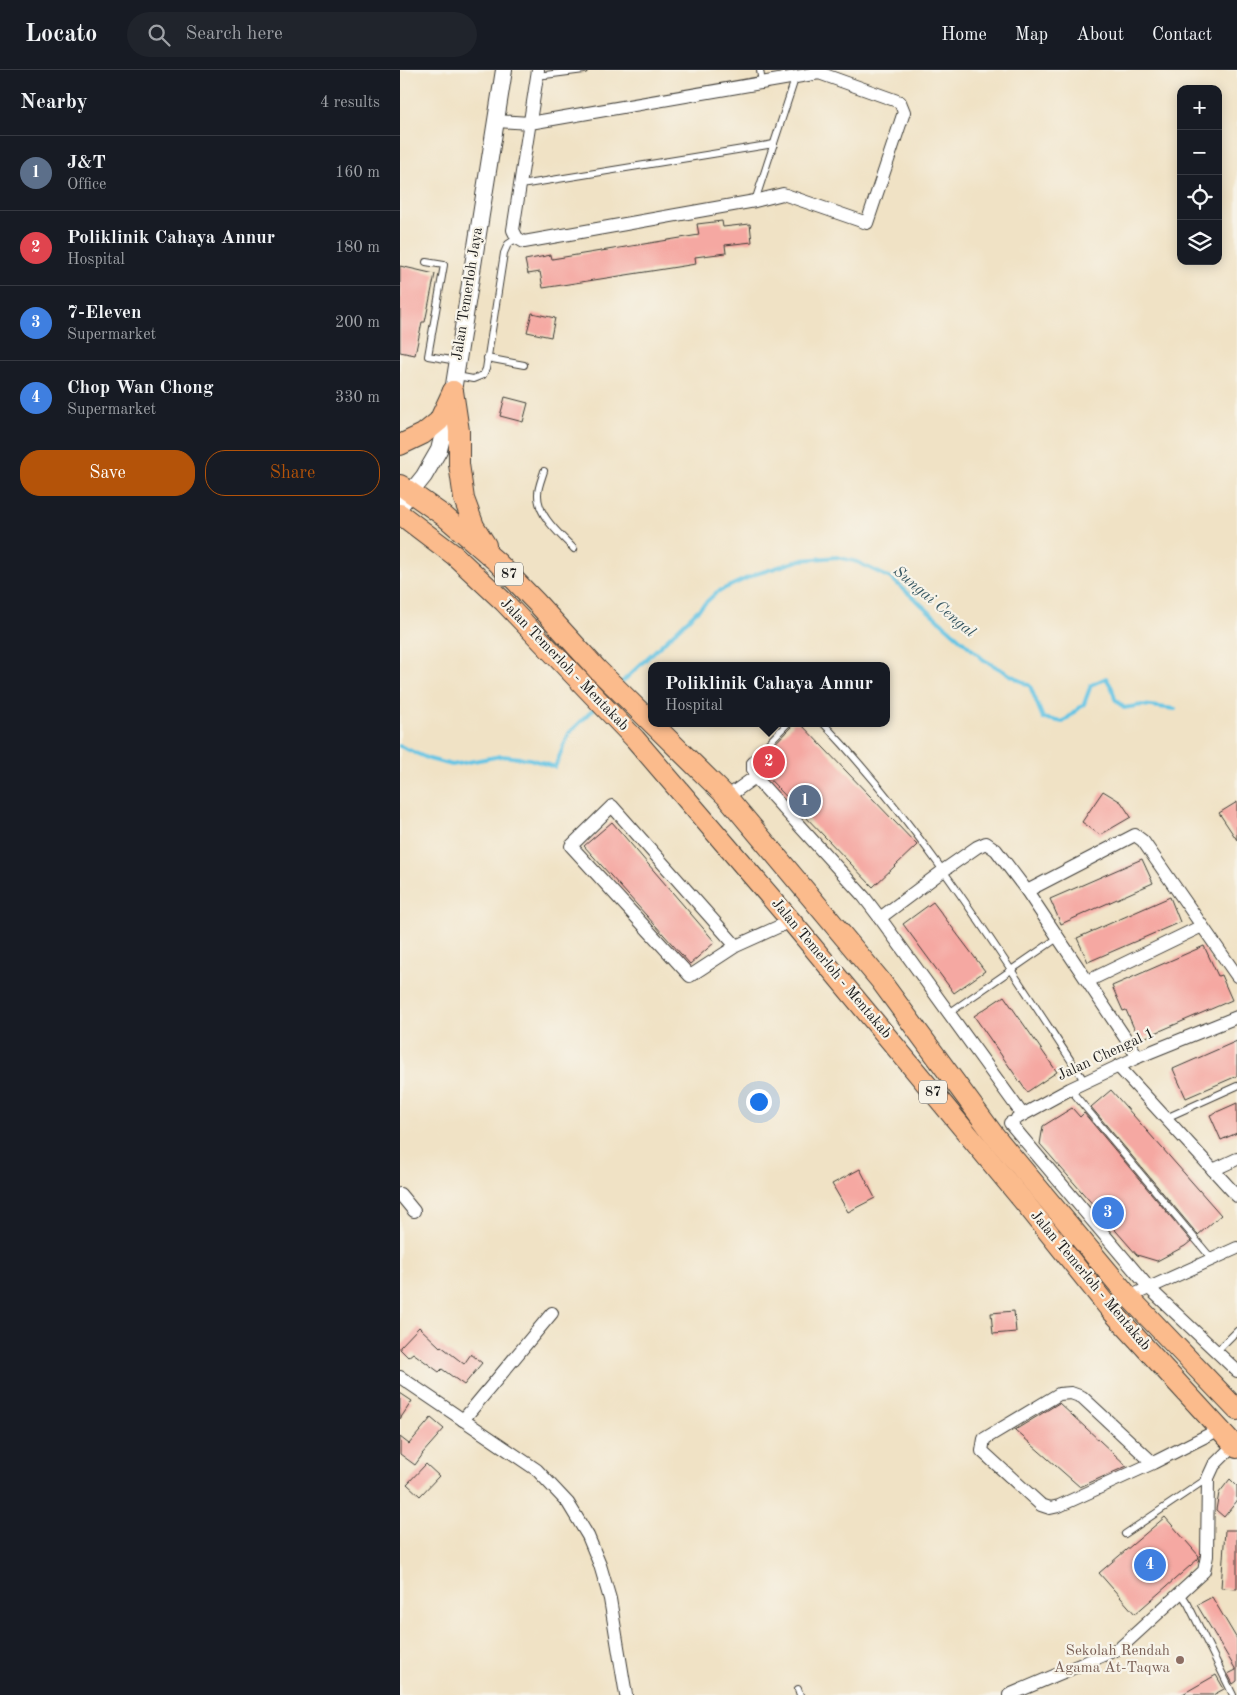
<!DOCTYPE html>
<meta charset="utf-8">
<style>
body{margin:0;font-family:"Old Standard TT",serif;background:#20242c;color:#f1f3f6}
.controls{position:absolute;right:15px;top:15px;display:grid;overflow:hidden;border-radius:10px;box-shadow:0 2px 12px #0003}
.controls button{width:45px;height:45px;display:grid;place-items:center;padding:0;border:0;border-bottom:1px solid #363941;background:#171b24;color:#f1f3f6;font:25px sans-serif}
.you{position:absolute;left:358px;top:1031px;width:18px;height:18px;margin:-12px;border:4px solid #fff;border-radius:50%;background:#1a73e8;box-shadow:0 0 0 8px #1a73e833}
.badge{display:grid;place-items:center;width:32px;height:32px;border-radius:50%;background:#b45309;color:#fff;font-size:16px;font-weight:700}
.pin{position:absolute;translate:-50% -50%;border:2px solid #fff;box-shadow:0 1px 5px #0006}
.popup{position:absolute;left:248px;top:592px;width:242px;height:65px;box-sizing:border-box;display:grid;place-content:center;border-radius:10px;background:#171b24;filter:drop-shadow(0 1px 4px #0005);font-size:16px;white-space:nowrap;color:#9ea1a6}
.popup b{font-size:19px;color:#f1f3f6}
.popup::after{content:'';position:absolute;left:50%;top:100%;margin-left:-10px;border:10px solid transparent;border-top-color:#171b24}
.list{margin:0;padding:0;list-style:none}
h2{display:flex;justify-content:space-between;align-items:center;height:65px;margin:0;padding:0 20px;font-size:21px}
h2 small{font-size:16px;font-weight:400;color:#9ea1a6}
.list li{display:grid;grid-template-columns:32px 1fr auto;gap:15px;align-items:center;box-sizing:border-box;height:75px;padding:0 20px;border-top:1px solid #363941}
.list b{display:block;font-size:19px;white-space:nowrap}
.list p{margin:0;font-size:16px;white-space:nowrap;color:#9ea1a6}
.list em{font-size:16px;font-style:normal;color:#9ea1a6}
.actions{display:flex;gap:10px;padding:15px 20px}
.actions a{flex:1;padding:11px 0;border:1px solid #b45309;border-radius:20px;text-align:center;font-size:18px;color:#b45309}
.actions .main{background:#b45309;color:#fff}
.icon{flex:none;width:28px;height:28px;fill:none;stroke:currentColor;stroke-width:2;stroke-linecap:round;stroke-linejoin:round}
.map{position:relative;flex:none;width:837px;height:1625px;overflow:hidden}
header{display:flex;align-items:center;gap:30px;box-sizing:border-box;height:70px;padding:0 25px;background:#171b24;border-bottom:1px solid #363941}
header strong{font-size:24px}
nav{display:flex;gap:28px;margin-inline-start:auto;font-size:18px}
.search{width:350px;height:45px;background:#20242c;display:flex;align-items:center;gap:12px;box-sizing:border-box;padding:0 18px;border-radius:28px;color:#9ea1a6;font-size:19px}
main{display:flex}
aside{flex:1;background:#171b24}
.map>svg:first-child{display:block}
.lines{fill:none;stroke-linecap:round;stroke-linejoin:round}
.stream{stroke:#66c5e4;stroke-width:4}
.building{fill:#f5a8a2}
.service-casing{stroke:#3c3a35;stroke-width:8}
.minor-casing{stroke:#3c3a35;stroke-width:14}
.tertiary-casing{stroke:#3c3a35;stroke-width:18}
.primary-casing{stroke:#3c3a35;stroke-width:22}
.service{stroke:#fff;stroke-width:6}
.minor{stroke:#fff;stroke-width:12}
.tertiary{stroke:#fff;stroke-width:16}
.primary{stroke:#fbbb8c;stroke-width:20}
.education-dot{fill:#8d6e63;stroke:#f7f3e8;stroke-width:2}
.labels{text-anchor:middle;dominant-baseline:central;stroke-width:4.5;stroke-linejoin:round;paint-order:stroke}
.shield{fill:#f7f3e8;stroke:#5e5c59;stroke-width:1}
.shield-label{font-size:14px;font-weight:bold;fill:#1c1c1c}
.street-label{font-size:15px;fill:#1c1c1c;stroke:#f7f3e8}
.education-label{font-size:15px;fill:#785e54;stroke:#f7f3e8;text-anchor:end}
.water-label{font-size:16px;font-style:italic;fill:#365762;stroke:#f7f3e8}
</style>
<header>
<strong>Locato</strong>
<div class="search"><svg class="icon" aria-label="search" viewBox="0 0 24 24"><circle cx="10" cy="10" r="6"/><path d="M15 15l6 6"/></svg>Search here</div>
<nav><a>Home</a><a>Map</a><a>About</a><a>Contact</a></nav>
</header>
<main>
<aside>
<h2>Nearby<small>4 results</small></h2>
<ul class="list">
<li><span class="badge" style="background:#5c6f8a">1</span><div><b>J&amp;T</b><p>Office</p></div><em>160 m</em></li>
<li><span class="badge" style="background:#e0444e">2</span><div><b>Poliklinik Cahaya Annur</b><p>Hospital</p></div><em>180 m</em></li>
<li><span class="badge" style="background:#3f7fe0">3</span><div><b>7-Eleven</b><p>Supermarket</p></div><em>200 m</em></li>
<li><span class="badge" style="background:#3f7fe0">4</span><div><b>Chop Wan Chong</b><p>Supermarket</p></div><em>330 m</em></li>
</ul>
<div class="actions"><a class="main">Save</a><a>Share</a></div>
</aside>
<div class="map">
<svg width="837" height="1625" viewBox="0 0 837 1625">
<rect width="100%" height="100%" fill="#f7f3e8"/>
<filter id="ink" filterUnits="userSpaceOnUse"><feTurbulence type="fractalNoise" baseFrequency=".02" numOctaves="2"/><feDisplacementMap in="SourceGraphic" scale="10" xChannelSelector="R" yChannelSelector="G"/><feConvolveMatrix kernelMatrix="1 2 1 2 8 2 1 2 1" color-interpolation-filters="sRGB"/></filter>
<filter id="wash" filterUnits="userSpaceOnUse"><feTurbulence type="fractalNoise" baseFrequency=".0096" numOctaves="4" result="noise"/><feDisplacementMap in="SourceGraphic" scale="20" xChannelSelector="R" yChannelSelector="G"/><feGaussianBlur stdDeviation="1.12" result="paint"/><feColorMatrix in="noise" values="0 0 0 0 0 0 0 0 0 0 0 0 0 0 0 0 0 1.4 0 .05"/><feComposite in="paint" operator="in"/></filter>
<g filter="url(#wash)">
<rect width="100%" height="100%" fill="#f0e2c5"/>
<g class="lines">
<!-- stream -->
<g class="stream">
<path d="M221,613L317,522L356,504L401,490L437,487L457,492L492,509L584,590L630,616L643,648L663,652L684,634L691,615L706,608L712,618L715,629L724,638L742,635L775,639"/>
<path d="M0,676L29,689L52,695L101,686L130,689L155,697L169,663L196,637"/>
</g>
</g>
<g id="blocks">
<!-- building -->
<g class="building">
<path d="M322,151L323,157L350,154L352,172L325,175L326,183L295,187L296,194L143,218L140,202L128,204L125,190L151,185L152,189L299,165L297,154Z"/>
<path d="M0,196L35,204L25,252H22L15,285L0,282Z"/>
<path d="M132,243L155,248L151,267L127,262Z"/>
<path d="M105,327L128,333L123,352L100,346Z"/>
<path d="M393,653H400L517,775L473,817L355,694L392,656Z"/>
<path d="M703,721L721,732L731,747L700,765L682,752Z"/>
<path d="M837,732V770L819,743Z"/>
<path d="M212,752L315,872L290,894L184,776Z"/>
<path d="M742,789L753,813L661,854L650,829Z"/>
<path d="M770,827L780,852L688,892L677,868Z"/>
<path d="M533,832L585,901L554,923L503,854Z"/>
<path d="M804,876L818,906L821,905L832,930L739,970L726,940L723,941L712,916Z"/>
<path d="M604,926L657,1002L627,1022L574,946Z"/>
<path d="M837,971V1006L786,1028L773,999Z"/>
<path d="M711,1020L821,1145L798,1165L691,1037Z"/>
<path d="M837,1033V1063L821,1070L810,1045Z"/>
<path d="M672,1038L680,1047L684,1043L791,1171L785,1176L757,1191L737,1185L640,1074L643,1056Z"/>
<path d="M460,1099L475,1128L448,1142L432,1114Z"/>
<path d="M614,1241L616,1262L593,1264L591,1243Z"/>
<path d="M19,1257L40,1277L41,1276L64,1294L71,1284L82,1293L64,1315L42,1299L39,1302L13,1283L8,1287L0,1279V1277Z"/>
<path d="M0,1323L12,1331L0,1349Z"/>
<path d="M659,1333L727,1396L680,1417L615,1360Z"/>
<path d="M31,1348L44,1359L22,1384H23L15,1395L0,1384V1367L9,1374Z"/>
<path d="M26,1394L39,1406L20,1426L7,1414Z"/>
<path d="M830,1409L837,1416V1431L824,1447L816,1440L819,1423Z"/>
<path d="M765,1447L799,1486L798,1489L735,1544L699,1503Z"/>
<path d="M825,1460H837V1519L821,1518Z"/>
<path d="M812,1527L837,1569V1611L833,1614L828,1604L836,1600L797,1535Z"/>
<path d="M816,1605L824,1619L813,1625H781Z"/>
</g>
</g>
</g>
<g filter="url(#ink)">
<use href="#blocks" fill-opacity="0" stroke="#3c3a35" stroke-width="1"/>
<g class="lines">
<!-- service casing -->
<g class="service-casing">
<g id="service">
<path d="M360,0L362,13"/>
<path d="M137,6L184,0"/>
<path d="M121,115L374,74"/>
<path d="M355,131L396,6"/>
<path d="M26,192L44,195L28,286L57,291"/>
<path d="M87,288L124,295"/>
<path d="M57,306L73,309L83,305L86,299L104,183L108,174L117,168"/>
<path d="M144,401C142,408 138,417 138,424C137,446 161,465 174,479"/>
<path d="M423,653C525,761 603,888 685,1012"/>
<path d="M355,707L350,700V692L388,653"/>
<path d="M549,943L659,867"/>
<path d="M670,1019L812,1189"/>
<path d="M766,1048L837,1016"/>
<path d="M816,1282L837,1261"/>
<path d="M725,1464L808,1408"/>
<path d="M781,1523L788,1534L833,1625"/>
<path d="M398,1619L400,1625"/>
</g>
</g>
<!-- minor casing -->
<g class="minor-casing">
<g id="minor">
<path d="M96,51L130,53L419,3L500,32L504,42L467,153L383,124L355,131L124,172L117,168L113,160L138,0"/>
<path d="M327,727L355,707L464,827L480,848L622,1044"/>
<path d="M627,821L735,765L743,771L837,906"/>
<path d="M480,848L544,800L577,777L586,773L596,780L627,821L738,987"/>
<path d="M336,876L212,736L171,776L290,906L336,876L391,851"/>
<path d="M688,911L802,856"/>
<path d="M718,996L837,1126"/>
<path d="M617,1048L670,1019L738,987L837,947"/>
<path d="M610,1053L750,1219L837,1301"/>
<path d="M813,1100L837,1089"/>
<path d="M0,1124L14,1141"/>
<path d="M729,1227L837,1178"/>
<path d="M0,1307L137,1400L168,1433L188,1466L200,1495L210,1529L226,1625"/>
<path d="M63,1350L152,1243"/>
<path d="M753,1393L682,1327L671,1323L659,1324L584,1369L582,1381L641,1435L650,1438L659,1436L753,1393L820,1359"/>
<path d="M609,1625L720,1578L804,1501L807,1486L808,1408L814,1395L834,1375"/>
</g>
</g>
<!-- tertiary casing -->
<g class="tertiary-casing">
<path id="tertiary" d="M0,436L24,406L39,380L53,321L104,0"/>
</g>
<!-- primary casing -->
<g class="primary-casing">
<g id="primary">
<path d="M53,321L59,361V394L64,429L74,456L86,475"/>
<path d="M0,375L23,364L39,351L53,321"/>
<path d="M0,415L44,446L97,492L136,532L197,599L327,727L480,910L594,1065L729,1227L837,1340"/>
<path d="M0,444L54,485L104,532L235,669L391,851L625,1133L708,1237L837,1378"/>
</g>
</g>
<!-- service -->
<use href="#service" class="service"/>
<!-- minor -->
<use href="#minor" class="minor"/>
<!-- tertiary -->
<use href="#tertiary" class="tertiary"/>
<!-- primary -->
<use href="#primary" class="primary"/>
</g>
</g>
<!-- markers -->
<circle class="education-dot" cx="780" cy="1590" r="5"/>
<g class="labels">
<!-- shield labels -->
<g class="shield">
<rect x="95" y="492.5" width="28" height="23" rx="4"/>
<rect x="519" y="1010.5" width="28" height="23" rx="4"/>
</g>
<g class="shield-label">
<text x="109" y="504">87</text>
<text x="533" y="1022">87</text>
</g>
<!-- street labels -->
<g class="street-label">
<text transform="translate(68 224) rotate(-81)">Jalan Temerloh Jaya</text>
<text transform="translate(164 595) rotate(46)">Jalan Temerloh - Mentakab</text>
<text transform="translate(431 899) rotate(50)">Jalan Temerloh - Mentakab</text>
<text transform="translate(706 985) rotate(-25)">Jalan Chengal 1</text>
<text transform="translate(690 1211) rotate(50)">Jalan Temerloh - Mentakab</text>
</g>
<!-- education labels -->
<g class="education-label">
<text x="770" y="1581">Sekolah Rendah<tspan x="770" dy="17">Agama At-Taqwa</tspan></text>
</g>
<!-- water labels -->
<g class="water-label">
<text transform="translate(534 532) rotate(40)">Sungai Cengal</text>
</g>
</g>
</svg>
<div class="controls">
<button>+</button>
<button>−</button>
<button><svg class="icon" aria-label="locate" viewBox="0 0 24 24"><circle cx="12" cy="12" r="6"/><path d="M12 2v4M12 18v4M2 12h4M18 12h4"/></svg></button>
<button><svg class="icon" aria-label="layers" viewBox="0 0 24 24"><path d="M12 4l9 5-9 5-9-5zM3 14l9 5 9-5"/></svg></button>
</div>
<div class="you"></div>
<div class="pin badge" style="left:405px;top:731px;background:#5c6f8a">1</div>
<div class="pin badge" style="left:369px;top:692px;background:#e0444e">2</div>
<div class="popup"><b>Poliklinik Cahaya Annur</b>Hospital</div>
<div class="pin badge" style="left:708px;top:1143px;background:#3f7fe0">3</div>
<div class="pin badge" style="left:750px;top:1495px;background:#3f7fe0">4</div>
</div>
</main>
